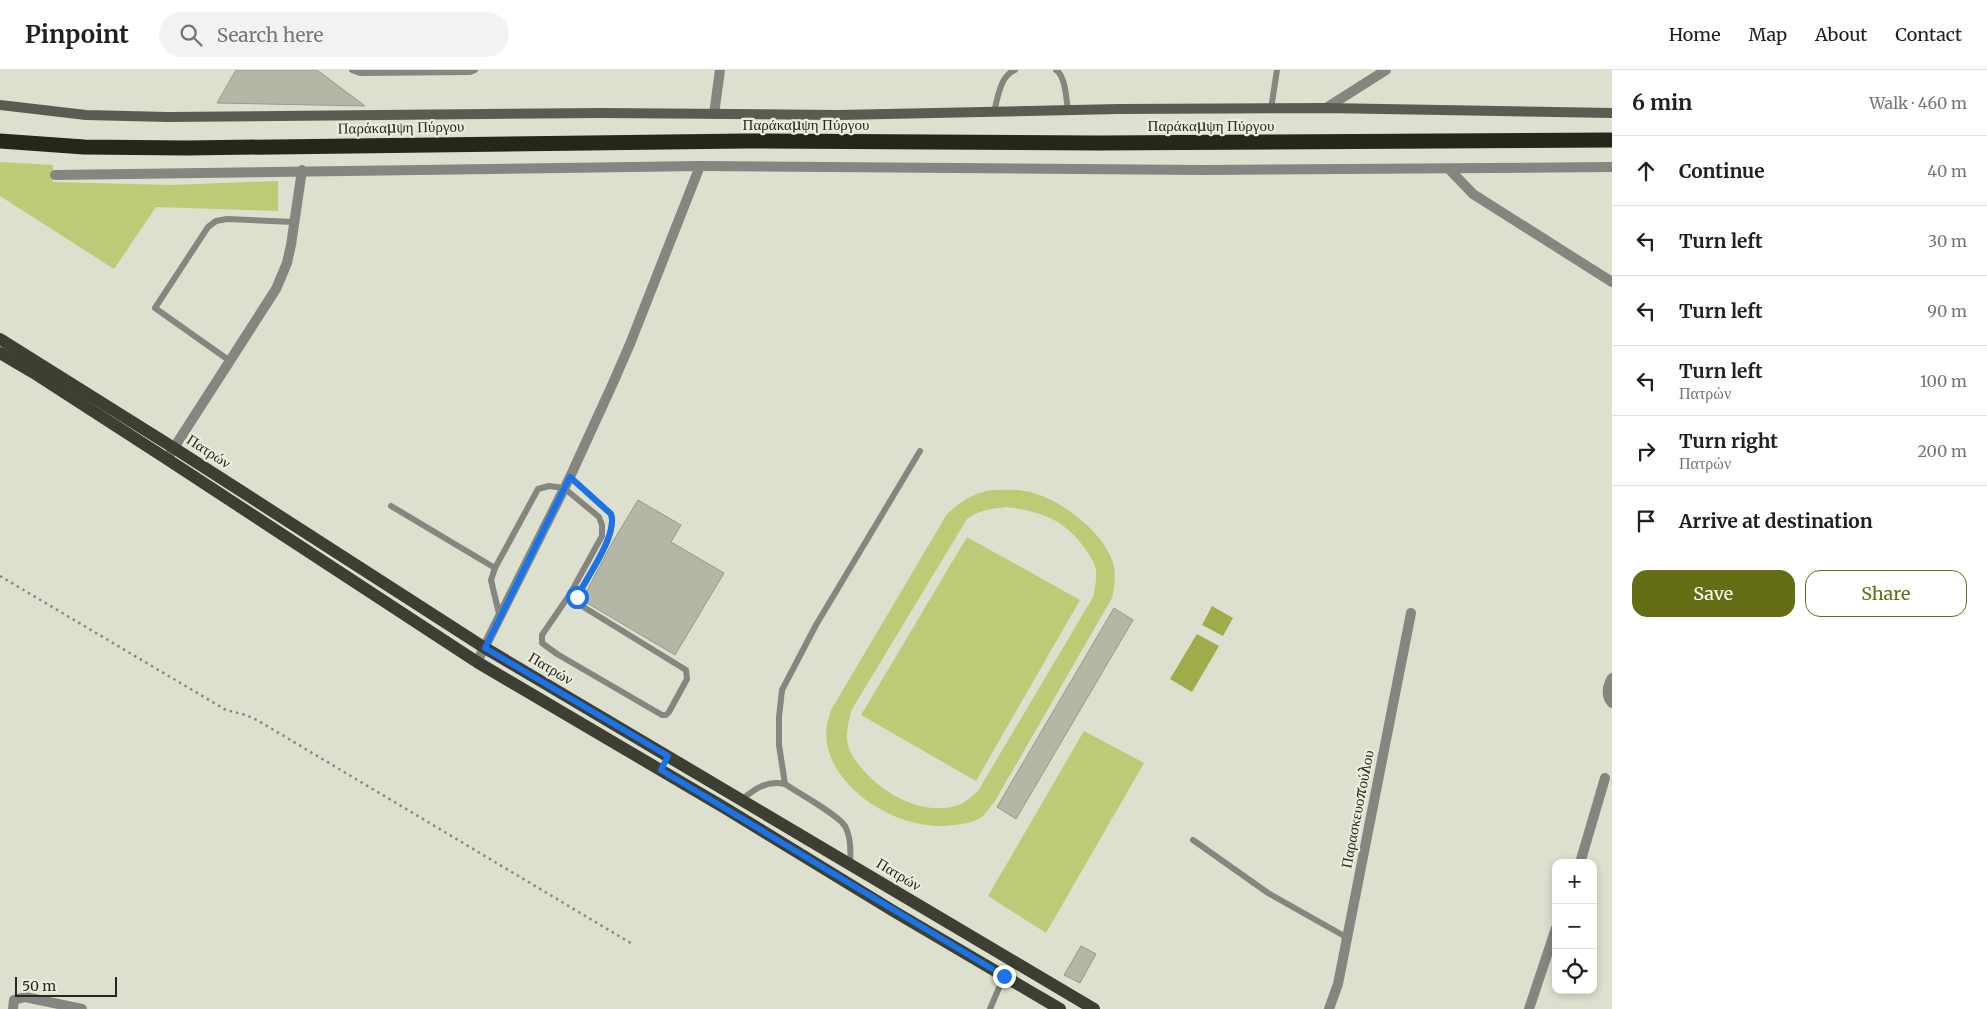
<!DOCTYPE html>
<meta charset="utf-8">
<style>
body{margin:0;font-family:Merriweather,serif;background:#f2f2f2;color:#202124}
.controls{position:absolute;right:15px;bottom:15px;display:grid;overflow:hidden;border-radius:10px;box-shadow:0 2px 8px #0003}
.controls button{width:45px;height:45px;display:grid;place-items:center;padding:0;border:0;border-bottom:1px solid #e0e0e0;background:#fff;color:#202124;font:25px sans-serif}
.scale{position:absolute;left:15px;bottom:12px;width:102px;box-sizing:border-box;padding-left:5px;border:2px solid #272821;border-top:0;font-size:14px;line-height:18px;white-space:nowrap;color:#272821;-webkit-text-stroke:4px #eaeddc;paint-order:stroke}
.stop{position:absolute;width:15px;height:15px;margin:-11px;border:4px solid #1a73e8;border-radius:50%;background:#fff}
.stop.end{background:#1a73e8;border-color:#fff;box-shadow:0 1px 5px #0008}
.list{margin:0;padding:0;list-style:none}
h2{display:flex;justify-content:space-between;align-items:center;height:65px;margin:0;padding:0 20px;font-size:21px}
h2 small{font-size:16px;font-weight:400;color:#757577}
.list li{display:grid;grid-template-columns:32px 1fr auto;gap:15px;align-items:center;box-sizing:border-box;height:70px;padding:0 20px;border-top:1px solid #e0e0e0}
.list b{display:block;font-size:19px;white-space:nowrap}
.list p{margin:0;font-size:16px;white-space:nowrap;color:#757577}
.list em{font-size:16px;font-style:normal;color:#757577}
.actions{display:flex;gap:10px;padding:15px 20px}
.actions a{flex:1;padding:11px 0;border:1px solid #656e14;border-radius:15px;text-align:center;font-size:18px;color:#656e14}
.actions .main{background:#656e14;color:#fff}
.icon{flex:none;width:28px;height:28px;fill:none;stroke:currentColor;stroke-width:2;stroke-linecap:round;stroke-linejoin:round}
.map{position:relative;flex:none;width:1612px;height:939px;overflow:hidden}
header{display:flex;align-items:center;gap:30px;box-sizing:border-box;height:70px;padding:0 25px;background:#fff;border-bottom:1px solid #e0e0e0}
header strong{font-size:24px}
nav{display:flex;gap:28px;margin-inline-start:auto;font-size:18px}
.search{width:350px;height:45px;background:#f2f2f2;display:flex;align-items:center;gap:12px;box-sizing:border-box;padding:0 18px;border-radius:28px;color:#757577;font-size:19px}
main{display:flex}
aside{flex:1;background:#fff}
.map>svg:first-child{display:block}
.green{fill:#beca75;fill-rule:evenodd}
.water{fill:#a0ac49}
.building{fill:#b4b7a6;stroke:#979a8a}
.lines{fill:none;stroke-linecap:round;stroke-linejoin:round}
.path{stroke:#87897c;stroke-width:2.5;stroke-dasharray:2.5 4;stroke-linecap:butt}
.lane{stroke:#84867f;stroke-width:6}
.street{stroke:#84867f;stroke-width:10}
.secondary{stroke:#5a5c52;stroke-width:10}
.primary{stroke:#3d3f33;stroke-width:12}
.highway{stroke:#25271a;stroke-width:15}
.route{stroke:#1a73e8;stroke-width:6}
.labels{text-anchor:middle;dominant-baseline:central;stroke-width:4.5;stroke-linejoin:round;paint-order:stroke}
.street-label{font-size:15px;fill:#272821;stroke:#eaeddc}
</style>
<header>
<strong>Pinpoint</strong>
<div class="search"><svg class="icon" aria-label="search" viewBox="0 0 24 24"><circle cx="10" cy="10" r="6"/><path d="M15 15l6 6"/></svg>Search here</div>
<nav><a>Home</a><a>Map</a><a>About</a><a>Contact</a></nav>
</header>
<main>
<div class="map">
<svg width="1612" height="939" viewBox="0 0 1612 939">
<rect width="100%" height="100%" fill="#dde0cf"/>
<!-- green -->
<g class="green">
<path d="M0,92L53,95V112L171,115L278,111V141L156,137L114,199L0,126Z"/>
<path d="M992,420C1004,420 1018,419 1030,422C1061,429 1108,465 1114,497C1116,508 1114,518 1112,528L995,731C991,735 987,742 983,746C975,752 964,754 954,755C905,763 837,725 827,674C825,662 827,652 831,640L947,444C963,430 971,424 992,420ZM1006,437C1038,441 1063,448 1083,476C1088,482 1094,491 1096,500C1097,508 1095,518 1093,527L978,721C973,725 968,730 963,733C929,749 886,726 864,701C858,694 850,684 848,675C845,664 849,652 851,641L967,449C979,440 991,439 1006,437Z"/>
<path d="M967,467L1080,530L976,711L861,645Z"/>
<path d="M1084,661L1144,693L1046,863L988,826Z"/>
</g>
<!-- water -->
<g class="water">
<path d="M1212,536L1233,548L1223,566L1202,555Z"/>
<path d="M1197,564L1219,576L1192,622L1170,609Z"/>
</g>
<!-- building -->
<g class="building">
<path d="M236,0H317L365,36L217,33Z"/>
<path d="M638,430L681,455L671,472L724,503L675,585L582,530L612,473Z"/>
<path d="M1114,538L1133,550L1016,749L997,737Z"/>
<path d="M1081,876L1096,884L1080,913L1064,905Z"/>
</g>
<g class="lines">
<!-- path -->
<path class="path" d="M0,506L226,640L246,645L257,650L634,875"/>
<!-- lane -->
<g class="lane">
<path d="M352,0L360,3L470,2L475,0"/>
<path d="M1056,0C1066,7 1066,29 1068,40"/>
<path d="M1271,39L1277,0"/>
<path d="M994,42C998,27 1000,6 1015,0"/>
<path d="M230,291L155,238L208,157L216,151L227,149L294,152"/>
<path d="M391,436L495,498"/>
<path d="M500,548L491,510L495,498L538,419L549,416L564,418L599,447L602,455V466L570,524L542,565V573L557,584L662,645H666L669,642L687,609L686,600L577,533V527C587,507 618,465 611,444L570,407"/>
<path d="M785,714L779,675V647L782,620L816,555L920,381"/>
<path d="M741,730C755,719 766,710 785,714C798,723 837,744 845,756C851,767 851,781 850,794"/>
<path d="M1193,770L1268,823L1346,867"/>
<path d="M990,939L1004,906"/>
</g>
<!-- street -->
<g class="street">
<path d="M1326,38L1386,0"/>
<path d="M714,44L720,0"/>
<path d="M1450,100L1473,124L1612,212"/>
<path d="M55,105L700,96L1202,100L1612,97"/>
<path d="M170,384L276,219L287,193L291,175L302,100"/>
<path d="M477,592L570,407L613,313L630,274L700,96"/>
<path d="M1612,608C1607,617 1605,625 1612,633"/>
<path d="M1580,793L1605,708"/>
<path d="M13,939L14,930L25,927L82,939"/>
<path d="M1329,939L1338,914L1411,543"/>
<path d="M1529,939L1556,858"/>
</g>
<!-- secondary -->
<path class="secondary" d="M0,35L86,45L168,47L601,43L839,45L1119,39L1326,38L1612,43"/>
<!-- primary -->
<g class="primary">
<path d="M0,269L174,378L485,578L1094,939"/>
<path d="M0,283L34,303L167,389L477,592L725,738L895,842L1060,939"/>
</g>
<!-- highway -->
<path class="highway" d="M0,71L84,77L186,78L745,71L1098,73L1612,70"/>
</g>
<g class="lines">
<!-- route -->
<path class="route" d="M577,527C587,507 618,465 611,444L570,407L485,578L668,686L661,700L1004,906"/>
</g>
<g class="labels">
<!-- street labels -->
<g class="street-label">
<text x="806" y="54">Παράκαμψη Πύργου</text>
<text x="1211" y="55">Παράκαμψη Πύργου</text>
<text transform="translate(401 57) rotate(-1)">Παράκαμψη Πύργου</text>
<text transform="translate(209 381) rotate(33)">Πατρών</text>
<text transform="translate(551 598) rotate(31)">Πατρών</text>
<text transform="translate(1357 739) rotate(-79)">Παρασκευοπούλου</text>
<text transform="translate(899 804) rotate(31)">Πατρών</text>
</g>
</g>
</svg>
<div class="controls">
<button>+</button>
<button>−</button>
<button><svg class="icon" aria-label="locate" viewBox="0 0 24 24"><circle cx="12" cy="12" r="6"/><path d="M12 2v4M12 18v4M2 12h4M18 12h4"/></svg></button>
</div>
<div class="scale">50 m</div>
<div class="stop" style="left:577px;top:527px"></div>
<div class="stop end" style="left:1004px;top:906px"></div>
</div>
<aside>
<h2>6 min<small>Walk · 460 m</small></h2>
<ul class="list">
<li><svg class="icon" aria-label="ahead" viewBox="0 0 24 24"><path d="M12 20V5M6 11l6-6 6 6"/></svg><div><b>Continue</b></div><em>40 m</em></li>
<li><svg class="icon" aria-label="left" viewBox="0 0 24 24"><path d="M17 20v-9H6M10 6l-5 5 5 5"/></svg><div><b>Turn left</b></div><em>30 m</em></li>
<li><svg class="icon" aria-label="left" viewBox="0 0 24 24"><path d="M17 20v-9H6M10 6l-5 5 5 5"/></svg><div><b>Turn left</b></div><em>90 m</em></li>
<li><svg class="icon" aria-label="left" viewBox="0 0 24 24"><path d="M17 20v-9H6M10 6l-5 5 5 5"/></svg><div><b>Turn left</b><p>Πατρών</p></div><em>100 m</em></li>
<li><svg class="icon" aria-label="right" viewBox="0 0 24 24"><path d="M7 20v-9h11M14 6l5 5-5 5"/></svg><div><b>Turn right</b><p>Πατρών</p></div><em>200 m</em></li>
<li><svg class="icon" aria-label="arrive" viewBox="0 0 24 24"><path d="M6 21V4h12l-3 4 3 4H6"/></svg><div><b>Arrive at destination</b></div></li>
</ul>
<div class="actions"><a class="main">Save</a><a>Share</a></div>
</aside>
</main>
